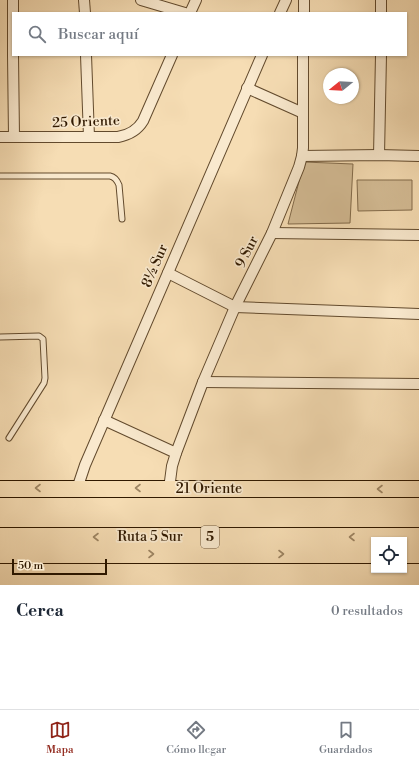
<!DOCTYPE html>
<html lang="es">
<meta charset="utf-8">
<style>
body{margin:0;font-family:"Libre Bodoni",serif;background:#f2f2f3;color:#1f2937}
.controls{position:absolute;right:12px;bottom:12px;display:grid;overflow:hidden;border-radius:0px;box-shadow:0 1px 3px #0004}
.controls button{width:36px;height:36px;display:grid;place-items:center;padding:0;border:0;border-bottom:1px solid #e0e1e3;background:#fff;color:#1f2937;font:20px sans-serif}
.compass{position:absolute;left:323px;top:68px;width:36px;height:36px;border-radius:50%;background:#fff;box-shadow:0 1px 3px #0004;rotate:252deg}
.scale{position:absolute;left:12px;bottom:10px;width:95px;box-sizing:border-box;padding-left:4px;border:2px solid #301900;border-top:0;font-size:11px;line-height:14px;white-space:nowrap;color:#301900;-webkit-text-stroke:3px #f9e9ce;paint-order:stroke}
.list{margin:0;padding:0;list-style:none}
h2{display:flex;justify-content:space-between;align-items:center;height:52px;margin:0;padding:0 16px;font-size:17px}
h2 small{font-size:13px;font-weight:400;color:#747a83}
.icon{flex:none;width:22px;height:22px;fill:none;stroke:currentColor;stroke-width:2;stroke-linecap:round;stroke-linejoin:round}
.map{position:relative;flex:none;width:419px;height:585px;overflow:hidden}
.search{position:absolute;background:#fff;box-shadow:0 1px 3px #0004;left:12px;right:12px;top:12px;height:44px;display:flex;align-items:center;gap:10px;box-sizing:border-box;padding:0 14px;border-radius:0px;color:#747a83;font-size:15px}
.sheet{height:124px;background:#fff}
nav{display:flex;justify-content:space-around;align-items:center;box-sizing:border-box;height:56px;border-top:1px solid #e0e1e3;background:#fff;font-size:11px;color:#747a83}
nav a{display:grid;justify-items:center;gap:2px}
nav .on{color:#8f2418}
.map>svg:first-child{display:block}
.green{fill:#d4bc95;stroke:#826a4a}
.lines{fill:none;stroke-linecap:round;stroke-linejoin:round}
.lane-casing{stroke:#624a2d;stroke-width:7}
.street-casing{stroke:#624a2d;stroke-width:12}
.primary-casing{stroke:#301900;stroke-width:18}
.highway-casing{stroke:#301900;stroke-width:20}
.lane{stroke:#f9e9ce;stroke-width:5}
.street{stroke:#f9e9ce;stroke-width:10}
.primary{stroke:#f6ddb4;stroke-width:16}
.highway{stroke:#f6ddb4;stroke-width:18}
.oneway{stroke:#9d8563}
.labels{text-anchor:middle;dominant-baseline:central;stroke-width:3.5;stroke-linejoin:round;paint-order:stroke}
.shield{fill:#f9e9ce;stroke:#6c573e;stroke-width:1}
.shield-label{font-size:13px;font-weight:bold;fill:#301900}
.street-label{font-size:14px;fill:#301900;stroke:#f9e9ce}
</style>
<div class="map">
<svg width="419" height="585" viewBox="0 0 419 585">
<rect width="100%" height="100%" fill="#f6ddb4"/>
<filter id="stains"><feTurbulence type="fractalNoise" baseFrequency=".005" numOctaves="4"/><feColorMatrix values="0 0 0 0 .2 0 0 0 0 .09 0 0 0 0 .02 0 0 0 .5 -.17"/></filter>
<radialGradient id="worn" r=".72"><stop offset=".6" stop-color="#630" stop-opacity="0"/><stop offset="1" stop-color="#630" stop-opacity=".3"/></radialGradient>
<!-- green -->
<g class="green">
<path d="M304,162L353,164L350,223L288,224Z"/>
<path d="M357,180H412V210L358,211Z"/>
</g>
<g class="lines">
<!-- lane casing -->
<g class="lane-casing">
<g id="lane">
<path d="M0,176H110C115,177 117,180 119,185L122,219"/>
<path d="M0,337L39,336L43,339L45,378L44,383L9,438"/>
</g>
</g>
<!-- street casing -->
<g class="street-casing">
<g id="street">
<path d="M13,0V54"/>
<path d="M84,0L85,13"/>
<path d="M141,0L185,13"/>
<path d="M190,13L196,0"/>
<path d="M280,13L286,0"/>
<path d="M304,13V0"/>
<path d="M381,13V0"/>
<path d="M13,55L14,137"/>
<path d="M86,55L89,137"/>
<path d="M247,88L303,113"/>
<path d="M0,137H118C129,135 137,131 143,121L172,55"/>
<path d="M379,155L381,55"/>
<path d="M302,156L379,155L419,156"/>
<path d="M272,233L419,235"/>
<path d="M168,273L235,307L419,314"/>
<path d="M203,382L419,384"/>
<path d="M104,420L176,453"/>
<path d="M75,488L78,486L85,465L262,55"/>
<path d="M169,489L172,466L176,453L203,382L235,307L272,233L299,167L302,156L303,148V55"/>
</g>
</g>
<!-- primary casing -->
<g class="primary-casing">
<path id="primary" d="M0,489H419"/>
</g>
<!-- highway casing -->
<g class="highway-casing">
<g id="highway">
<path d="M0,537H419"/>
<path d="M0,554H374"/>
<path d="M404,554H419"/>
</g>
</g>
<!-- lane -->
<use href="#lane" class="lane"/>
<!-- street -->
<use href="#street" class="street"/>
<!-- primary -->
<use href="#primary" class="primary"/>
<!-- highway -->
<use href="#highway" class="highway"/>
</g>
<!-- one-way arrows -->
<defs><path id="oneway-chevron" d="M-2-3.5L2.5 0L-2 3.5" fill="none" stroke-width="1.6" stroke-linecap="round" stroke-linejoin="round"/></defs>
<g class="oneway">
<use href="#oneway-chevron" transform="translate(38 488) rotate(180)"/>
<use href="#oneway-chevron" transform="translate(138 488) rotate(-180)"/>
<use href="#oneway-chevron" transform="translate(380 489) rotate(-180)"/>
<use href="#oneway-chevron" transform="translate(96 537) rotate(-180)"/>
<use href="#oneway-chevron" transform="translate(352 537) rotate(-180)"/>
<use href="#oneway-chevron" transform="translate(151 554)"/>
<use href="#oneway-chevron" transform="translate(281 554)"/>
</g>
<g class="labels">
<!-- shield labels -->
<rect class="shield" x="201" y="526" width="18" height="22" rx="3"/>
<g class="shield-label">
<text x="210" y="537">5</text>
</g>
<!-- street labels -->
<g class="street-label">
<text transform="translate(86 122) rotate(-2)">25 Oriente</text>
<text transform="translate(247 252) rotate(-63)">9 Sur</text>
<text transform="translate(155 266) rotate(-67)">8½ Sur</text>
<text x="209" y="489">21 Oriente</text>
<text x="150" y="537">Ruta 5 Sur</text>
</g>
</g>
<rect width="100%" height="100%" filter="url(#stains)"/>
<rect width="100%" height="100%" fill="url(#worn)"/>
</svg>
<div class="controls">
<button><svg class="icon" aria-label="locate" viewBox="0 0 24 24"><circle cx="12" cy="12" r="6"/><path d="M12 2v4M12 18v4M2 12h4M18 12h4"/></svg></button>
</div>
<svg class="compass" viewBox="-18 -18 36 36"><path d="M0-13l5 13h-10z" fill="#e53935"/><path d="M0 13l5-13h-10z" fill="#747a83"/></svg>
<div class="scale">50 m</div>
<div class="search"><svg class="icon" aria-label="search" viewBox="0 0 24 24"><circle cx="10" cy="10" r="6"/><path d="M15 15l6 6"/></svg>Buscar aquí</div>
</div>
<section class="sheet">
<h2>Cerca<small>0 resultados</small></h2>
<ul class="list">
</ul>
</section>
<nav>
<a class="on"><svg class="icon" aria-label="map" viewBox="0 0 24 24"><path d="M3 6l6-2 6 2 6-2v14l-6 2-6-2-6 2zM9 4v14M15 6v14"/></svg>Mapa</a>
<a><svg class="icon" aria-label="directions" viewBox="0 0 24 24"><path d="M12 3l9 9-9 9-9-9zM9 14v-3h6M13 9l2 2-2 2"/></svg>Cómo llegar</a>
<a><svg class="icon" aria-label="saved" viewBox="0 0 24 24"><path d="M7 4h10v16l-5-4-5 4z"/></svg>Guardados</a>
</nav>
